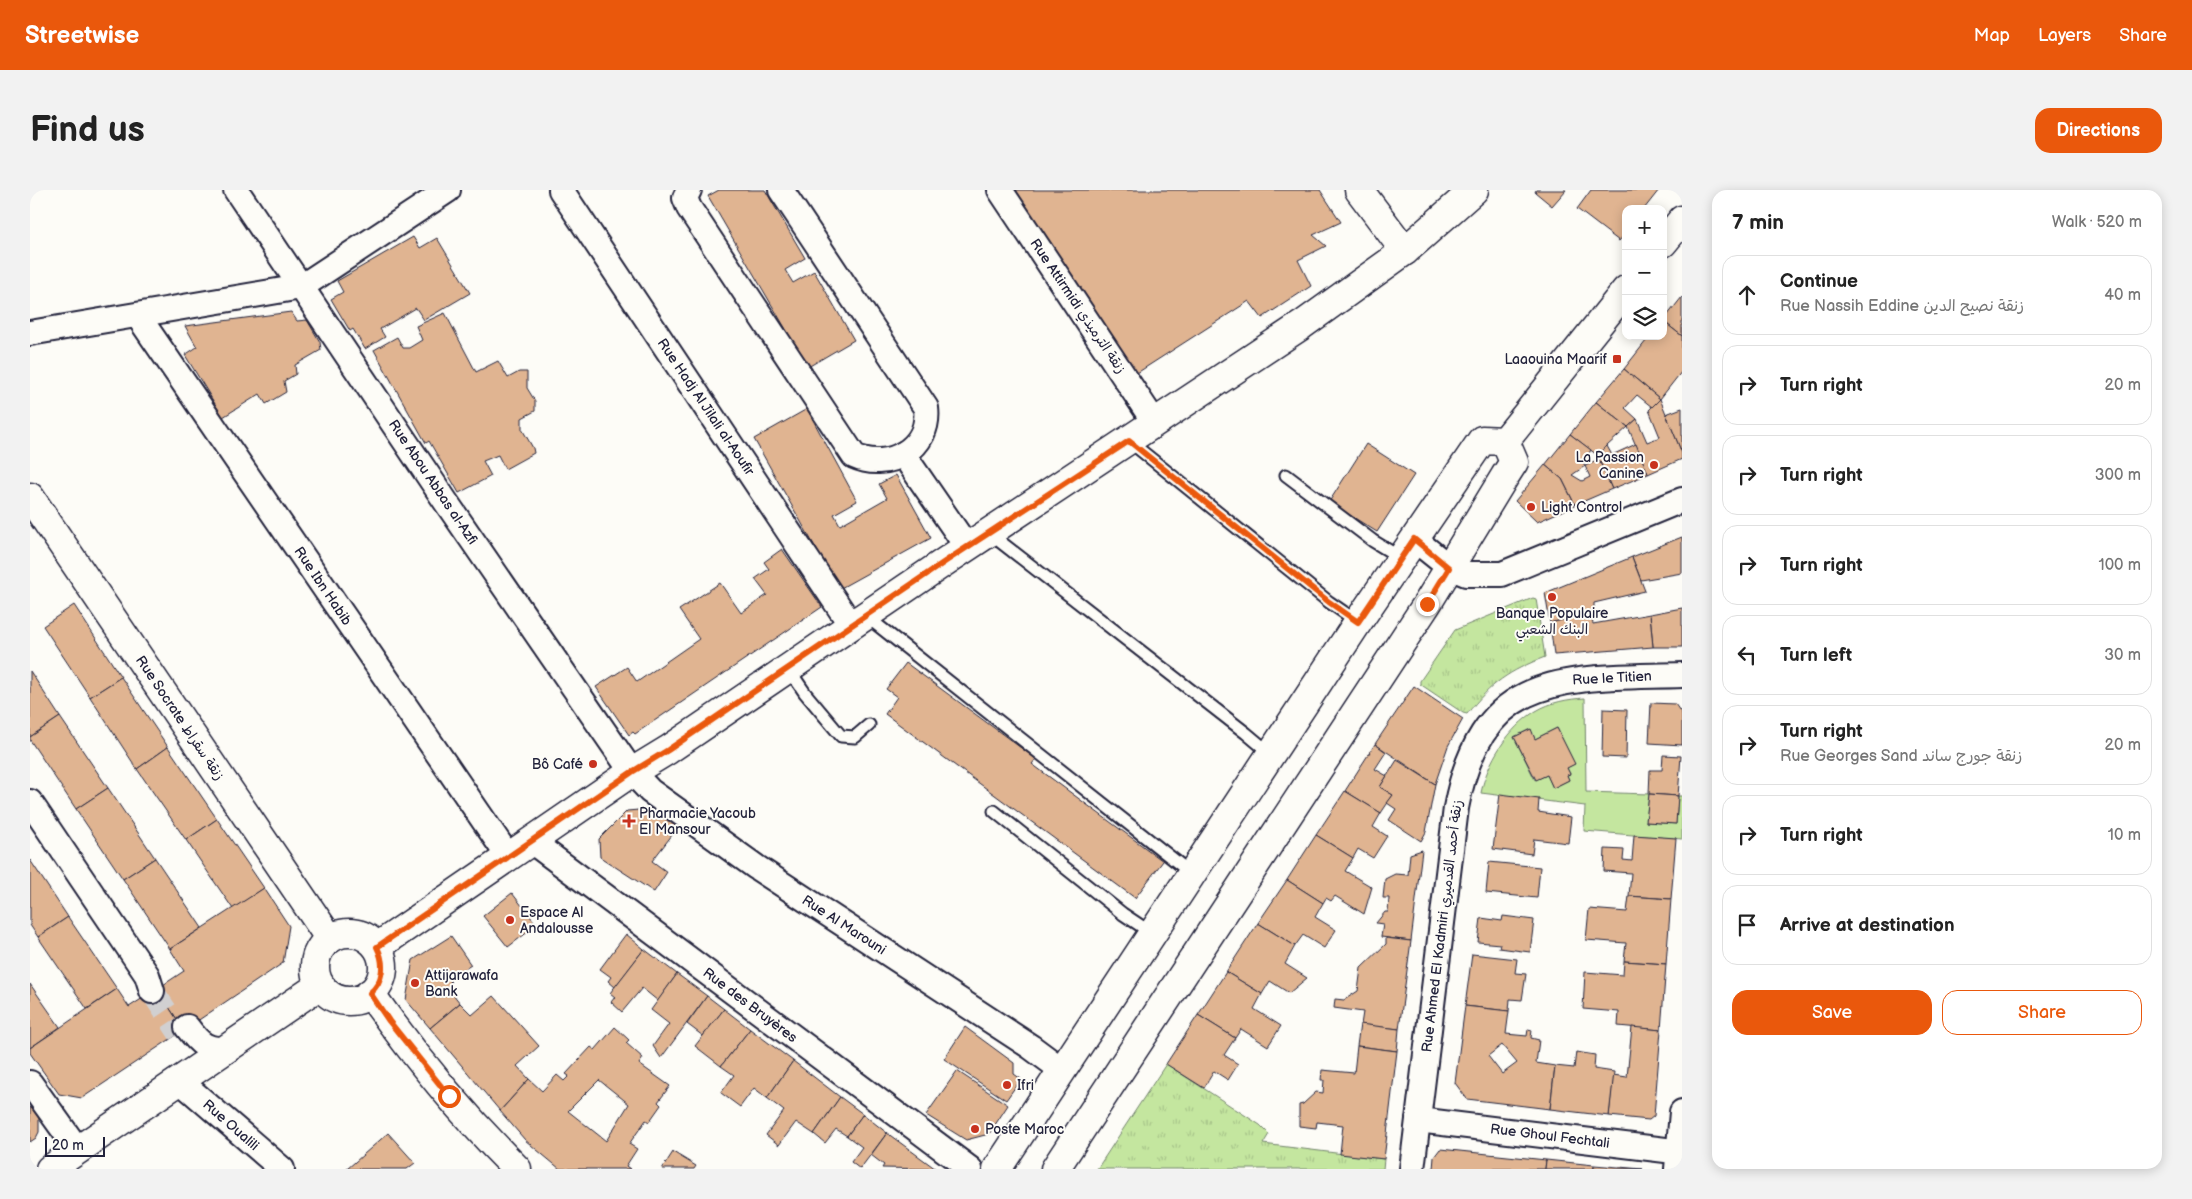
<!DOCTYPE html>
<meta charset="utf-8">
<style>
body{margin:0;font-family:"Balsamiq Sans","Playpen Sans Arabic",sans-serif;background:#f2f2f2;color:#222}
.controls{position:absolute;right:15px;top:15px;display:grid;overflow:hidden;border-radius:10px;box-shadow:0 2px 12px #0003}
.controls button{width:45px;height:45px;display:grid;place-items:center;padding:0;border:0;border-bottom:1px solid #e0e0e0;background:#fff;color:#222;font:25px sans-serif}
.scale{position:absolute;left:15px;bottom:12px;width:60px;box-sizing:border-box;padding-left:5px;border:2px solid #22223b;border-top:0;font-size:14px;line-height:18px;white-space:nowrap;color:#22223b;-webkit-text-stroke:4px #fdfcf7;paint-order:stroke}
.stop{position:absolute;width:15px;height:15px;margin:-11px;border:4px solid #ea580c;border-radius:50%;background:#fff}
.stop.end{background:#ea580c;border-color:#fff;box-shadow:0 1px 5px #0008}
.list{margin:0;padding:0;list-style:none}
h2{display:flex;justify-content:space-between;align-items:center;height:65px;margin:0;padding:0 20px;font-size:21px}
h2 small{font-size:16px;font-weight:400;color:#767676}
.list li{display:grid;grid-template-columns:32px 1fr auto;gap:15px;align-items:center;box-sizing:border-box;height:80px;margin:0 10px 10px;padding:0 10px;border:1px solid #e0e0e0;border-radius:15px}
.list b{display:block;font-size:19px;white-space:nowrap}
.list p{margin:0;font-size:16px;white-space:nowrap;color:#767676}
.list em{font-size:16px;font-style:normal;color:#767676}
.actions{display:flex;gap:10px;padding:15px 20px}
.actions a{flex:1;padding:11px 0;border:1px solid #ea580c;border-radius:15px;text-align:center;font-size:18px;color:#ea580c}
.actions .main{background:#ea580c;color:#fff}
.icon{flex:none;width:28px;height:28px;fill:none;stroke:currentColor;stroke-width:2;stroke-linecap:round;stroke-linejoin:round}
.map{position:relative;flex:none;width:1652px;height:979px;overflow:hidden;border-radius:15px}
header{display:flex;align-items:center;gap:30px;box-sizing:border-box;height:70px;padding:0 25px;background:#ea580c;color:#fff}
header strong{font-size:24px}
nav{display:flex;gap:28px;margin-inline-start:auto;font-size:18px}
.intro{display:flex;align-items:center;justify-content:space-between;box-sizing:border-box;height:120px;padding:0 30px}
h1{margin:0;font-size:35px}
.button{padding:12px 22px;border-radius:15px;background:#ea580c;color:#fff;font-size:18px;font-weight:700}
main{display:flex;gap:30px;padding:0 30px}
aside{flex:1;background:#fff;border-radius:15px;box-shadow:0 2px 12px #0003}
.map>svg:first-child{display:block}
.grass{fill:url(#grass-tufts);stroke:#73846d}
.garden{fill:#c4e69f;stroke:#73846d;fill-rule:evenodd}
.building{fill:#e0b491;stroke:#22223b;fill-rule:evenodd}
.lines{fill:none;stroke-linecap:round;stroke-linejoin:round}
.street-tunnel{stroke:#d1d0d1;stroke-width:24;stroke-dasharray:24 12;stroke-linecap:butt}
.lane-casing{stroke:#22223b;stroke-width:15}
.street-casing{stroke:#22223b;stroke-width:28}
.secondary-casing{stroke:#22223b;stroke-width:31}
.primary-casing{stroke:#22223b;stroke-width:31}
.lane{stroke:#fdfcf7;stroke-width:11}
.street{stroke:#fdfcf7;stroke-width:24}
.secondary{stroke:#fdfcf7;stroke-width:28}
.primary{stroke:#fdfcf7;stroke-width:28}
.route{stroke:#ea580c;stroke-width:6}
.poi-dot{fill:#c8321e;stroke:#fdfcf7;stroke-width:2}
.labels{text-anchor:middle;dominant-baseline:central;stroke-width:4;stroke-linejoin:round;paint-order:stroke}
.street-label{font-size:14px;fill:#22223b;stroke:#fdfcf7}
.poi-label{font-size:14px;fill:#22223b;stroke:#fdfcf7;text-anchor:start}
</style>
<header>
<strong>Streetwise</strong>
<nav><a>Map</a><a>Layers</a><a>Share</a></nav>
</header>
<div class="intro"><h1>Find us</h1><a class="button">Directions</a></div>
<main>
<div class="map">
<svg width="1652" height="979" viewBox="0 0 1652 979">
<defs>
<pattern id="grass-tufts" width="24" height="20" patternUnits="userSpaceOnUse" patternTransform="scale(1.25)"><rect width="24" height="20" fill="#c4e69f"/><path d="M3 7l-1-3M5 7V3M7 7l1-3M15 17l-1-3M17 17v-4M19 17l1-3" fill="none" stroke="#a8c58a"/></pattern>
</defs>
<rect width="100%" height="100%" fill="#fdfcf7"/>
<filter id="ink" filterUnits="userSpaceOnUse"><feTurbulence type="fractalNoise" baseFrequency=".02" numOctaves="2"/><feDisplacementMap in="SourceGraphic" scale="10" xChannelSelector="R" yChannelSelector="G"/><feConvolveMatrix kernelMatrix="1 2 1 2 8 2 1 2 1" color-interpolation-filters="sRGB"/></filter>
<g filter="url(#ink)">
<!-- grass -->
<g class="grass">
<path d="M1503,408L1506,409L1515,467C1479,481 1461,493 1437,524L1433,523L1390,494V491L1425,440Z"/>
<path d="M1136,874L1230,935L1239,944L1233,954L1354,969L1353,979H1067Z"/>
</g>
<!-- garden -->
<path class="garden" d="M1555,508L1556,602L1619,604L1616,632L1646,634L1648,606H1652V649L1554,641L1555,616L1451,603C1457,572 1479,537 1506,521C1521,512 1538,509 1555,508ZM1527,538L1544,574L1537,578L1540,584L1537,585L1539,590L1523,598L1517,585L1505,590L1484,547L1500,539L1505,549Z"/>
<!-- building -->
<g class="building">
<path d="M689,0H735L775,68L755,80L763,93L784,81L824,150L778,177L678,6Z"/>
<path d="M979,0H1290L1311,32L1283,45L1296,56L1268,70L1281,96L1232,128L1219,111L1107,183Z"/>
<path d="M1506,0H1536L1522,16L1505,2Z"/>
<path d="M1561,0H1629L1614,19H1596V43L1589,51L1547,19Z"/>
<path d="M383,47L390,58L407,48L440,103L394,130L386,118L350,139L355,147L335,159L323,139L320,141L301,109L313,102L307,91Z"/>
<path d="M1652,107V146L1633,131Z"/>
<path d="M261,122L267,131L277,130L290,152L291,160L265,175L266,184L254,191L256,202L236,214L230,204L193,227L155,165L167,157L155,136Z"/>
<path d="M415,123L446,182L468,171L478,188L489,182H497V198L505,211V221L492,228V239L503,258L504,263L475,279L468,265L453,271L461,286L429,303L399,251L396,253L344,160L367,147L373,158H379L392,150L386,136Z"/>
<path d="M1633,131L1652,146V181L1630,209L1594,179L1620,146H1633Z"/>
<path d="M1594,179L1630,209L1622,217L1607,205L1595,218L1607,229L1598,237L1566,212Z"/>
<path d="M1630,209L1652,263V269L1618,284L1598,237L1607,229L1617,252L1630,247L1619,220Z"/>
<path d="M1566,212L1598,237L1567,265L1540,244Z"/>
<path d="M1652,218V263L1636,224Z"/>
<path d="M777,219L827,311L804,324L810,335L857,308L849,294L866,285L901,348L809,399L724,249Z"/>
<path d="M1540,244L1561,260L1553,272L1555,276L1569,270L1582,299L1545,315L1532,289L1515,275ZM1555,276L1560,287L1552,291L1542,285Z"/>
<path d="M1336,254L1384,285L1347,342L1299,312Z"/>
<path d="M1606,254L1618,284L1582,299L1567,265L1577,256L1582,265Z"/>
<path d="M1515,275L1532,289L1545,315L1507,332L1485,311Z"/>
<path d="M1652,347V383L1611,390L1602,367Z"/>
<path d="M752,359L792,417L605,544L603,542L599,545L566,497L597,477L607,492L669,449L649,420L690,393L711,423L737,405L725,389L739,379L734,372Z"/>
<path d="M1602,367L1615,401L1564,413V422L1520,433L1515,403Z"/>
<path d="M44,415L91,487L60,507L13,436Z"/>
<path d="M1652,418V457H1623L1620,424Z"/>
<path d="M1561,423L1563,434L1620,424L1623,457L1524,465L1520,433Z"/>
<path d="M876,473L1006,569L1002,574L1133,671L1105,708L855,524L867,507L856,499Z"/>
<path d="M0,481L30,527L0,547Z"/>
<path d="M91,487L138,557L107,579L60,507Z"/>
<path d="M1384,496L1433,529L1418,556L1405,594L1345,554Z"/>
<path d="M1621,513L1645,514L1652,524V555L1619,553Z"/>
<path d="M1573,519L1597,520L1596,568L1572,567Z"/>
<path d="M30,527L78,598L46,619L0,550V547Z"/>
<path d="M1527,538L1545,574L1537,578L1540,584L1537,585L1539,590L1523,598L1517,585L1506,590L1484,547L1501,539L1505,549Z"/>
<path d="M1345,554L1356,562L1345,579L1357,586L1350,597L1363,605L1351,623L1315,601Z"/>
<path d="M138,557L187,629L156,650L107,579Z"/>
<path d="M1633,565L1651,566L1648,606L1619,604L1620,580H1632Z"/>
<path d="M1367,570L1405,594L1396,642L1391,651L1359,630L1366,619L1357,613L1363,605L1350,597Z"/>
<path d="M78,598L125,668L93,689L46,619Z"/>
<path d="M1315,601L1351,623L1343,637L1357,646L1343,668L1328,659L1323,668L1286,645Z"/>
<path d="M1470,604L1509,609L1508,622L1541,627L1538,653L1504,649L1502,664L1463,659Z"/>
<path d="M1619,604L1648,606L1646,634L1616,632Z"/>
<path d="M620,619L649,636L622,671L637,682L624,702L570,667L569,649L597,621Z"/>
<path d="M187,629L234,698L203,719L156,650Z"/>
<path d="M1286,645L1323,668L1315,681L1342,697L1334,724L1305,706L1301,711L1296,708L1293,713L1257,690Z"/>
<path d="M1604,645L1646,648L1641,709L1599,706L1601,683L1574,681L1575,659L1594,660L1593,670L1602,671Z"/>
<path d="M1392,660L1381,751L1351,747L1353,734L1346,733L1355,722H1358L1359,708H1353L1355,689L1365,684L1378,685L1380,664Z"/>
<path d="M125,668L172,738L140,759L93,689Z"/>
<path d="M0,670L38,727L8,747L0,735Z"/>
<path d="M1459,672L1510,677L1507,708L1456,703Z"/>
<path d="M1257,690L1293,713L1285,727L1306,740L1294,758L1273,745L1265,756L1228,733Z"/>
<path d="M234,698L259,736L253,773L154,840L127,799L154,781L140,759Z"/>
<path d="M482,703L507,735L478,757L453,726Z"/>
<path d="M1599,706L1641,709L1636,774L1594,771L1596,753L1556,750L1559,719L1597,722Z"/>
<path d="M1473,726L1504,730L1500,762L1469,758L1470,754L1448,752L1451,728L1472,731Z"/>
<path d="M38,727L87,799L57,819L8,747Z"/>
<path d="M1228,733L1265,756L1255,774L1277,788L1259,803L1240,791L1232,804L1196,782Z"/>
<path d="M596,744L614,759L585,797L578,791L581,787L570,779Z"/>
<path d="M421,746L441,775L421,788L419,799L430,813L400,838L376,810L383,770Z"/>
<path d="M1356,748L1381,751L1369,839L1331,835L1333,822L1304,818L1305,809L1314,810L1328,801L1331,778L1356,754Z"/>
<path d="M614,759L647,784L628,811L612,798L592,822L581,812L585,807L580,803Z"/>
<path d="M1442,764L1487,769L1485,783L1496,784L1492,810L1480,809L1479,821L1435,816Z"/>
<path d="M1594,771L1636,774L1631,840L1588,836L1589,822L1553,819L1555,782L1593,785Z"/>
<path d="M1196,782L1232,804L1224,819L1251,836L1238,856L1211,839L1205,848L1168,825Z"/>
<path d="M647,784L677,806L631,868L623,856L639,834L621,820Z"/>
<path d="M0,794L30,837L0,858Z"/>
<path d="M87,799L99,817L127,799L154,840L52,908L29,904L0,863V858Z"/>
<path d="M464,806L509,856L487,876L499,889L470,921L400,838L430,813L442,825Z"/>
<path d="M677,806L694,819L673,846L657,834Z"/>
<path d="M1435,816L1479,821L1476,844L1497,846L1498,839L1502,840L1501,848L1509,850L1506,873L1525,876L1520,919L1437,909L1425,893ZM1472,855L1487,873L1472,884L1458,866Z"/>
<path d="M694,819L720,839L691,876L665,856Z"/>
<path d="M1168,825L1205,848L1194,865L1208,874L1198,890L1184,881L1174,898L1136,874Z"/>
<path d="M1330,834L1369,839L1367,861L1327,856Z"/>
<path d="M585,837L599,850L596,853L613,868L609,874L640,896L628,912L631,915L619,932L616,930L599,954L607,959L596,976L600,979H530L495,950L470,921L499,889L512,901L527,885L534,891L539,886L536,884L561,857L565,860ZM569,890L599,914L576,951L538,921Z"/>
<path d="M935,837L984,873V884L991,889L976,910L914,869Z"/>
<path d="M1602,837L1631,840L1624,926L1619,930L1579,926L1583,885L1597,887Z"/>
<path d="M720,839L763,871L737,908L724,898L710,917L691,903L704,885L691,876Z"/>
<path d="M1327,856L1367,861L1354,969L1310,964L1313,935L1287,932L1286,938L1269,936V915L1273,914L1286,902L1293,903L1294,890H1291L1292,880L1324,883Z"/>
<path d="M1546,862L1565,865L1564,879L1584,882L1579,926L1520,919L1525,876L1544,878Z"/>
<path d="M763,871L810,907L784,944L766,932L749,955L736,945L754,921L737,908Z"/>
<path d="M927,881L978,915L959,944L936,950L896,925Z"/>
<path d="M810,907L833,924L817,946L806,939L795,953L784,944Z"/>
<path d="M0,913L9,926V942L6,948L0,952Z"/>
<path d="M833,924L857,943L830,979L821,972L832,957L817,946Z"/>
<path d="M358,943L385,973L377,979H317Z"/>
<path d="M857,943L906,979L852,978L854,975L841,965Z"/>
<path d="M1410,959L1516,970L1515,979H1403L1404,967Z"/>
<path d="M643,962L666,976L664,979H632Z"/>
<path d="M1516,970L1564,975V979H1515Z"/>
<path d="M1564,975L1613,979H1564Z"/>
</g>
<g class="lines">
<!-- street-tunnel -->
<path class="street-tunnel" d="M122,801L150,843"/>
<!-- lane casing -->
<g class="lane-casing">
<g id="lane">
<path d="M1099,251L1299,412L1328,432"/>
<path d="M1256,285L1343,351L1371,368"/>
<path d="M959,343L1216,543L1241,564"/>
<path d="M836,426L1162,684"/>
<path d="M758,478L775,503L811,546L825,547L839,535"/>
<path d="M964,621L1093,724L1123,744"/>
</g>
</g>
<!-- street casing -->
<g class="street-casing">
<g id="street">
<path d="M206,0L416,312L602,582L620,601L726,677L1001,857L1032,880"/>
<path d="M531,0L821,435"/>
<path d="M659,0L655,8L659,18L824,266C859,282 901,258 896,218L751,0"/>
<path d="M970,0L1125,233"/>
<path d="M108,126L478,666"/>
<path d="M0,143L271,97L418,0"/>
<path d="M873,264L937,357"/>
<path d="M1384,349L1419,377L1436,384H1472L1652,310"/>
<path d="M0,612L117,785L122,801"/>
<path d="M501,651L940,979"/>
<path d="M157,837C169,853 177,862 198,858"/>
<path d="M150,891L252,979"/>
<path d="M0,893L48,960"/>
<path d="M1388,930L1652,962"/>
<path d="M1382,979L1426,618C1452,478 1537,489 1652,485"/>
<path d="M1647,979L1652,922"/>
</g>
</g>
<!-- secondary casing -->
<g class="secondary-casing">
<g id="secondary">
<path d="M1329,0L1375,61"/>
<path d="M0,307L300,749"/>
<circle cx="319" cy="777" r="34"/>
<path d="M347,757L602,582L638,560L916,371L1272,135L1375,61L1444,0"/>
<path d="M340,803C384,866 433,925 487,979"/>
<path d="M20,979L290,795"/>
</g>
</g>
<!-- primary casing -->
<g class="primary-casing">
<g id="primary">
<path d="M1633,53L1652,30"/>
<path d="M1475,251L1596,100"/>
<path d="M967,979L1328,432L1452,250L1475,251"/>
<path d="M1025,979L1397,414L1475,286L1484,272L1475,251"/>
</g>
</g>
<!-- lane -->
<use href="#lane" class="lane"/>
<!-- street -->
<use href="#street" class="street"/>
<!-- secondary -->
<use href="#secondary" class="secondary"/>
<!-- primary -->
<use href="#primary" class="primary"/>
</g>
</g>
<g class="lines" filter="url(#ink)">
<!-- route -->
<path class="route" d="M419,906L359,831L340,803C354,791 355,773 347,757L602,582L638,560L916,371L1099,251L1299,412L1328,432L1384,349L1419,378L1397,414"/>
</g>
<!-- markers -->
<g class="poi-dot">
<rect x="1582" y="164" width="10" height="10" rx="2.5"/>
<circle cx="1624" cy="275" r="5"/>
<circle cx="1501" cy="317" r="5"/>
<circle cx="1522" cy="407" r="5"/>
<circle cx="563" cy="574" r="5"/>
<path d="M596.5 623.5h5v5h5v5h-5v5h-5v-5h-5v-5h5z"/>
<circle cx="480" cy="730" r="5"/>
<circle cx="385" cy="793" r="5"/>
<circle cx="977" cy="895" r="5"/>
<circle cx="945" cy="939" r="5"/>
</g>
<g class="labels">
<!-- street labels -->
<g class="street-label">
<text transform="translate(1048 116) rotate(56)">Rue Attirmidi زنقة الترميذي</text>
<text transform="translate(676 217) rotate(56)">Rue Hadj Al Jilali al-Aoufir</text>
<text transform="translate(403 292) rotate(56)">Rue Abou Abbas al-Azfi</text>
<text transform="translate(293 396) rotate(56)">Rue Ibn Habib</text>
<text transform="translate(1582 488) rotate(-3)">Rue le Titien</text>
<text transform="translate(150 528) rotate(56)">Rue Socrate زنقة سقراط</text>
<text transform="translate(814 735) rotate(33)">Rue Al Marouni</text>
<text transform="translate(1412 736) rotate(-83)">Rue Ahmed El Kadmiri زنقة أحمد القدميري</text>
<text transform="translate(720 815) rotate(37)">Rue des Bruyères</text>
<text transform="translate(201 935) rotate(41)">Rue Oualili</text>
<text transform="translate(1520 946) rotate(7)">Rue Ghoul Fechtali</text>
</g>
<!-- poi labels -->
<g class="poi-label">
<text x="1577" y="169" text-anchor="end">Laaouina Maarif</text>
<text x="1614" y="267" text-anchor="end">La Passion<tspan x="1614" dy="16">Canine</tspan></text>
<text x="1511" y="317">Light Control</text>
<text x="1522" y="423" text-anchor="middle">Banque Populaire<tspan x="1522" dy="16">البنك الشعبي</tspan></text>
<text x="553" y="574" text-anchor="end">Bô Café</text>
<text x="609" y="623">Pharmacie Yacoub<tspan x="609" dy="16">El Mansour</tspan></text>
<text x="490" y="722">Espace Al<tspan x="490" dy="16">Andalousse</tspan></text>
<text x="395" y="785">Attijarawafa<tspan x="395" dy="16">Bank</tspan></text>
<text x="987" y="895">Ifri</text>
<text x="955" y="939">Poste Maroc</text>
</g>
</g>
</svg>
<div class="controls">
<button>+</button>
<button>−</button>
<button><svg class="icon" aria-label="layers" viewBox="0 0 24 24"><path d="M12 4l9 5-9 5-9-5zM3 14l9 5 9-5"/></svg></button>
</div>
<div class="scale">20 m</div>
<div class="stop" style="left:419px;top:906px"></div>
<div class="stop end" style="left:1397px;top:414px"></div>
</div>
<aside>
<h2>7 min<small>Walk · 520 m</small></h2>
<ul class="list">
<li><svg class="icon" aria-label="ahead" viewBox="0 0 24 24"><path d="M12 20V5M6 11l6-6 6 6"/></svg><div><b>Continue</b><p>Rue Nassih Eddine زنقة نصيح الدين</p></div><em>40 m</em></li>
<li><svg class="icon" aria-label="right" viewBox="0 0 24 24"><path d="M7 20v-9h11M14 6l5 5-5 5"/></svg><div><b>Turn right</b></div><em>20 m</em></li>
<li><svg class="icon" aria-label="right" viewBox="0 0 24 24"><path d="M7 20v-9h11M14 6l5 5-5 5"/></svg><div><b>Turn right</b></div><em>300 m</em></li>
<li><svg class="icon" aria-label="right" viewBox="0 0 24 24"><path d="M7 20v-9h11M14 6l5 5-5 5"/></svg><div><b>Turn right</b></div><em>100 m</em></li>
<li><svg class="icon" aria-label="left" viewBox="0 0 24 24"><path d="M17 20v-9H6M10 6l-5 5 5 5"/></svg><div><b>Turn left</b></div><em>30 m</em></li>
<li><svg class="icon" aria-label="right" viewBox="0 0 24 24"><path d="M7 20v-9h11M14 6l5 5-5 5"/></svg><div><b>Turn right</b><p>Rue Georges Sand زنقة جورج ساند</p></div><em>20 m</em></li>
<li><svg class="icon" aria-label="right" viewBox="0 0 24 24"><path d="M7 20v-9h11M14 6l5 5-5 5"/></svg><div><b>Turn right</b></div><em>10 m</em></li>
<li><svg class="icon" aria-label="arrive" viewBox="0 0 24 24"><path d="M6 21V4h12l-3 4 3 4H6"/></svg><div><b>Arrive at destination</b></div></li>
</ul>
<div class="actions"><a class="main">Save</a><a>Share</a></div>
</aside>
</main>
